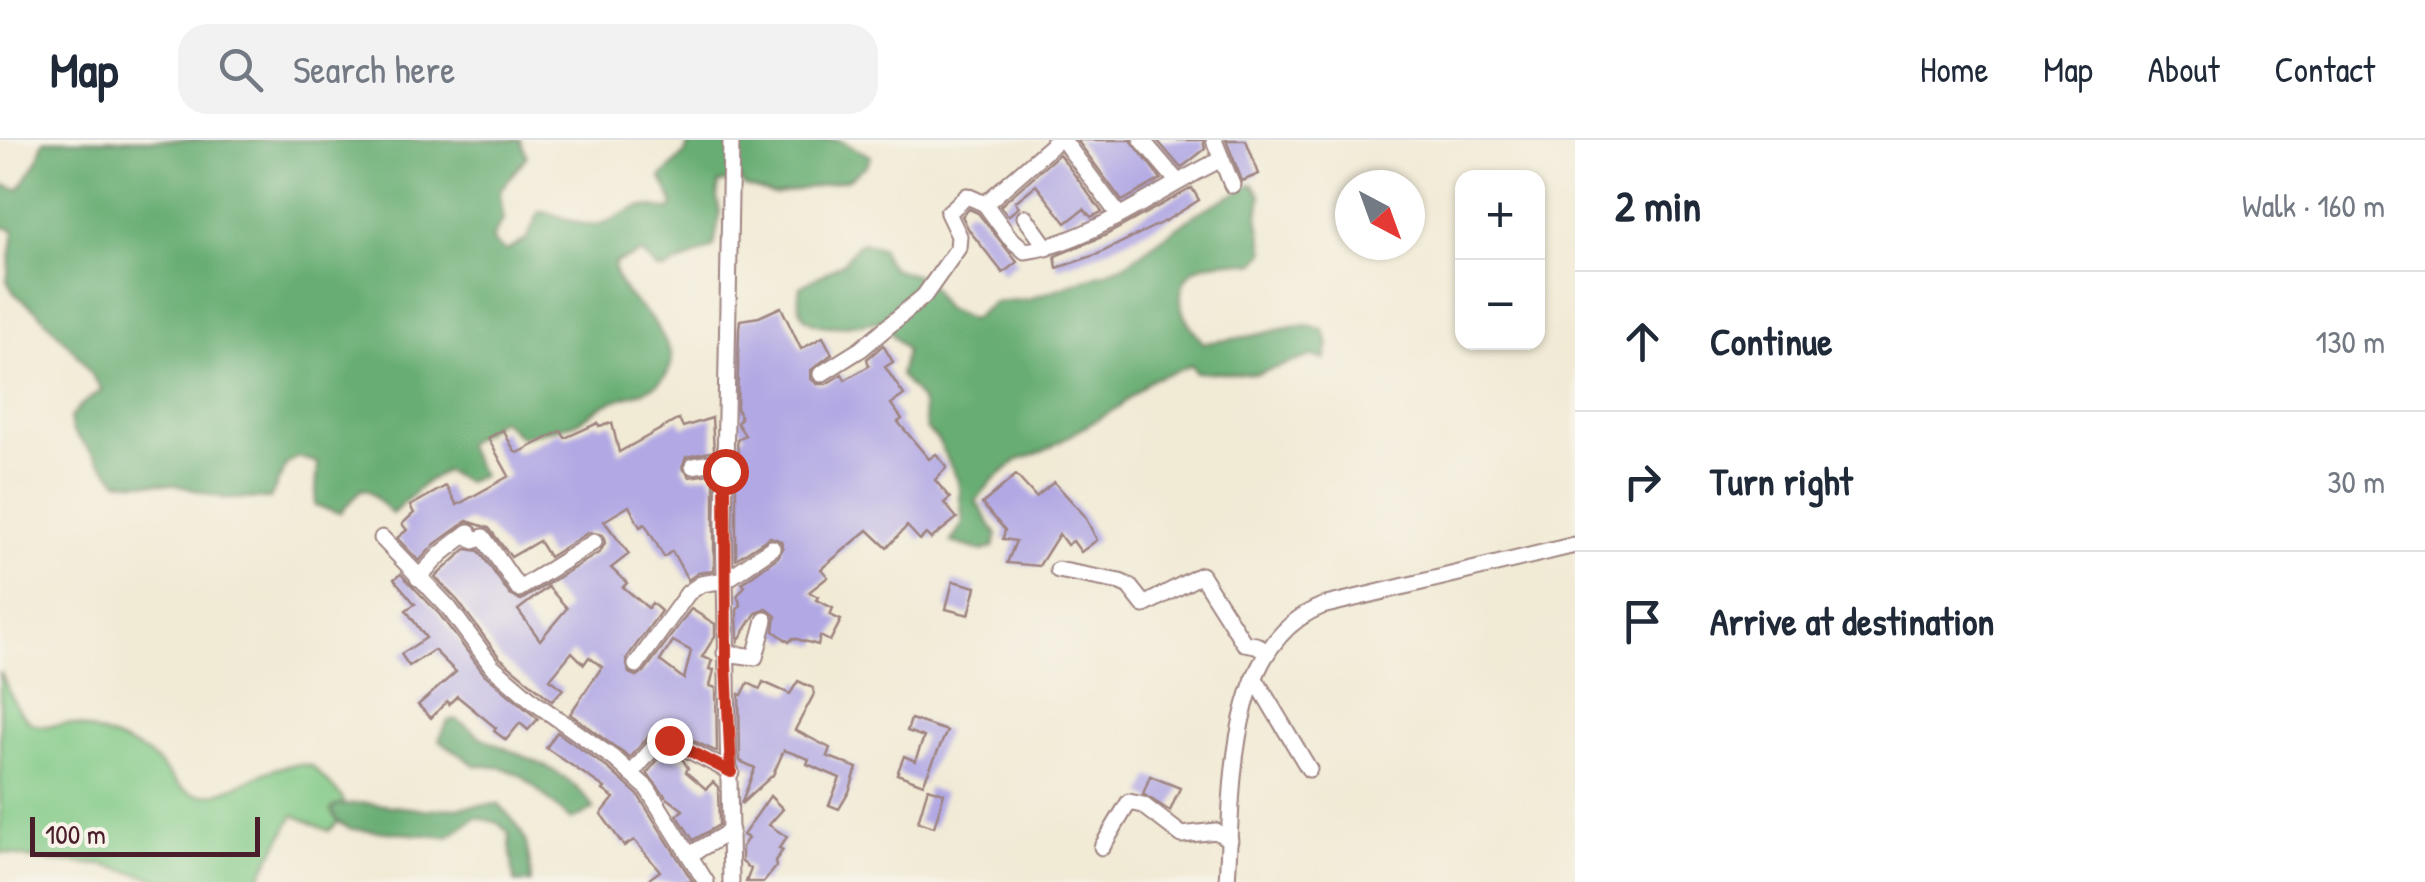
<!DOCTYPE html>
<meta charset="utf-8">
<style>
body{margin:0;font-family:"Patrick Hand",sans-serif;background:#f2f2f3;color:#1f2937}
.controls{position:absolute;right:30px;top:30px;display:grid;overflow:hidden;border-radius:20px;box-shadow:0 2px 8px #0004}
.controls button{width:90px;height:90px;display:grid;place-items:center;padding:0;border:0;border-bottom:2px solid #e0e1e3;background:#fff;color:#1f2937;font:50px sans-serif}
.compass{position:absolute;left:1335px;top:30px;width:90px;height:90px;border-radius:50%;background:#fff;box-shadow:0 2px 8px #0004;rotate:139deg}
.scale{position:absolute;left:30px;bottom:25px;width:230px;box-sizing:border-box;padding-left:10px;border:5px solid #4a1f2b;border-top:0;font-size:28px;line-height:35px;white-space:nowrap;color:#4a1f2b;-webkit-text-stroke:8px #f7f3e8;paint-order:stroke}
.stop{position:absolute;width:30px;height:30px;margin:-22px;border:8px solid #c8321e;border-radius:50%;background:#fff}
.stop.end{background:#c8321e;border-color:#fff;box-shadow:0 2px 10px #0008}
.list{margin:0;padding:0;list-style:none}
h2{display:flex;justify-content:space-between;align-items:center;height:130px;margin:0;padding:0 40px;font-size:42px}
h2 small{font-size:32px;font-weight:400;color:#747a83}
.list li{display:grid;grid-template-columns:65px 1fr auto;gap:30px;align-items:center;box-sizing:border-box;height:140px;padding:0 40px;border-top:2px solid #e0e1e3}
.list b{display:block;font-size:38px;white-space:nowrap}
.list em{font-size:32px;font-style:normal;color:#747a83}
.icon{flex:none;width:55px;height:55px;fill:none;stroke:currentColor;stroke-width:2;stroke-linecap:round;stroke-linejoin:round}
.map{position:relative;flex:none;width:1575px;height:742px;overflow:hidden}
header{display:flex;align-items:center;gap:60px;box-sizing:border-box;height:140px;padding:0 50px;background:#fff;border-bottom:2px solid #e0e1e3}
header strong{font-size:48px}
nav{display:flex;gap:55px;margin-inline-start:auto;font-size:35px}
.search{width:700px;height:90px;background:#f2f2f3;display:flex;align-items:center;gap:25px;box-sizing:border-box;padding:0 35px;border-radius:30px;color:#747a83;font-size:38px}
main{display:flex}
aside{flex:1;background:#fff}
.map>svg:first-child{display:block}
.green{fill:#80c986;stroke:#657458;stroke-width:2.5}
.forest{fill:#68ad73;stroke:#59664f;stroke-width:2.5}
.building{fill:#b2a9e4;fill-rule:evenodd}
.lines{fill:none;stroke-linecap:round;stroke-linejoin:round}
.minor-casing{stroke:#9e8480;stroke-width:19}
.minor{stroke:#fff;stroke-width:15}
.route{stroke:#c8321e;stroke-width:12}
</style>
<header>
<strong>Map</strong>
<div class="search"><svg class="icon" aria-label="search" viewBox="0 0 24 24"><circle cx="10" cy="10" r="6"/><path d="M15 15l6 6"/></svg>Search here</div>
<nav><a>Home</a><a>Map</a><a>About</a><a>Contact</a></nav>
</header>
<main>
<div class="map">
<svg width="1575" height="742" viewBox="0 0 1575 742">
<rect width="100%" height="100%" fill="#f7f3e8"/>
<filter id="ink" filterUnits="userSpaceOnUse"><feTurbulence type="fractalNoise" baseFrequency=".01" numOctaves="2"/><feDisplacementMap in="SourceGraphic" scale="20" xChannelSelector="R" yChannelSelector="G"/><feConvolveMatrix kernelMatrix="1 2 1 2 8 2 1 2 1" color-interpolation-filters="sRGB"/></filter>
<filter id="wash" filterUnits="userSpaceOnUse"><feTurbulence type="fractalNoise" baseFrequency=".0048" numOctaves="4" result="noise"/><feDisplacementMap in="SourceGraphic" scale="40" xChannelSelector="R" yChannelSelector="G"/><feGaussianBlur stdDeviation="2.25" result="paint"/><feColorMatrix in="noise" values="0 0 0 0 0 0 0 0 0 0 0 0 0 0 0 0 0 1.4 0 .05"/><feComposite in="paint" operator="in"/></filter>
<g filter="url(#wash)">
<rect width="100%" height="100%" fill="#f1ead5"/>
<!-- green -->
<path class="green" d="M0,531C7,547 16,573 32,583C44,590 57,583 69,584C84,586 136,606 148,614C167,627 177,655 202,655C240,654 271,617 312,626L342,657L344,664L336,665L331,670L338,682L329,691L294,675L257,742H170L103,725L38,720L0,712Z"/>
<!-- forest -->
<g class="forest">
<path d="M44,0H520L527,16L500,50L503,80L493,96L494,103L506,111L527,99L539,72C557,71 574,86 593,85C610,84 623,72 639,67C648,65 661,69 671,70L673,63L661,38L685,13L690,0H838L871,16L867,25L849,39L774,55L744,46L740,40L719,43L717,57L720,72L714,107L664,130L657,129L642,113L615,123C612,149 643,166 656,185C662,194 667,205 672,215C672,251 632,253 608,263C596,268 586,279 574,283C557,289 537,292 520,297L501,279L465,304L482,336L465,342L445,331L426,342L392,374L369,351L362,349L340,373L315,366L318,323L298,317L286,325L270,359L224,358L176,345L118,341L72,291L70,278L80,266L102,250L77,214L37,171L14,153L7,141L14,90L0,86V44L19,49L36,23Z"/>
<path d="M1253,44L1261,56L1258,77L1265,112L1255,124C1222,118 1173,120 1182,168C1184,180 1196,193 1203,203C1219,201 1235,199 1251,196C1275,192 1298,181 1323,189L1329,204L1325,220L1312,216L1257,234L1195,232L1192,225L1150,240L1120,266L1044,311L1018,320L993,340L976,361L997,395L993,407L983,411L951,402L963,383L958,341L938,300L927,290L921,260L900,235L906,210L880,181C848,185 789,201 800,147L844,122L857,105L863,102L882,109C887,134 903,131 925,137L944,168L971,180L994,162L1029,159L1123,126L1197,73Z"/>
<path d="M455,579C465,583 472,591 481,597C521,618 569,627 594,669L571,680L522,636L504,628L475,625L439,600L448,581Z"/>
<path d="M366,663L428,670L498,664C526,690 529,704 531,742H514L509,693L498,683L477,677L448,697L350,689L338,682L331,670L336,665Z"/>
</g>
<g id="blocks">
<!-- building -->
<g class="building">
<path d="M1077,0H1131L1161,39L1122,61Z"/>
<path d="M1157,0H1203L1205,9L1181,28Z"/>
<path d="M1226,0H1246L1259,34L1242,41Z"/>
<path d="M1059,14L1102,72L1091,77L1084,69L1066,83L1036,45L1015,62L1019,67L1008,76L1000,66Z"/>
<path d="M1192,48L1199,60L1167,80L1098,114L1057,128L1055,116L1104,96Z"/>
<path d="M969,69L978,73L1017,122L1003,133L969,90L962,76Z"/>
<path d="M781,167L801,209L823,197L832,214L811,230V239L817,244H826L842,234L845,240L869,226L867,219L883,205L893,222L885,227L904,255L891,264L902,279L898,282L929,319L936,314L947,327L935,340L950,358L944,363L957,378L931,399L926,394L920,400L907,386L887,408L868,390L821,429L828,437L809,452L818,457L816,460L833,468L830,475L841,480L830,501L820,496L818,505L793,498L789,502L774,491L776,476L767,469L756,473L738,501L737,470L741,465L737,456L745,446L742,443L778,417L783,408L781,401L770,397L736,419V335L739,333L737,300L745,295L737,283L741,278L737,269L739,189L740,180L759,177Z"/>
<path d="M712,278L714,311L686,317L682,327L690,337L709,334L714,343V431L698,433L688,440L672,411L664,417L645,384L640,387L629,366L604,381L629,414L611,428L627,443L623,447L648,468L652,463L661,471L626,519L629,533L636,536L644,532L691,469L715,484V496L702,517L712,520L709,529L714,530L710,546L716,548L717,612L664,587L651,593L630,618L570,574L602,527L589,517L584,524L572,512L550,539L563,549L552,561L500,518L458,461L435,437L466,409L479,411L510,455L521,460L600,412L605,403L603,395L589,392L549,417L539,401L511,417L489,388L467,381L435,404L419,421L397,398L407,390L402,384L414,373L410,366L446,346L457,365L509,336L488,298L503,290L515,312L518,313L561,291L565,298L598,283L599,286L612,283L619,312L679,279L683,287ZM548,447L567,468L540,500L518,470ZM673,501L691,511L684,539L660,521Z"/>
<path d="M1016,335L1036,357L1054,342L1084,375L1097,400L1081,412L1073,401L1067,405L1059,394L1039,426L1007,423L1016,401L1003,399L1005,390L982,364Z"/>
<path d="M401,434L440,475L484,534L538,579L528,590L520,583L506,600L494,591L496,588L457,556L449,564L447,561L431,578L418,565L456,532L434,510L409,526L401,514L426,498L406,470L415,464L394,439Z"/>
<path d="M953,441L976,447L969,475L946,469Z"/>
<path d="M798,541L813,548L814,554L795,590L830,608L827,616L857,628L849,652L839,669L829,665L840,638L807,624L809,619L784,610L773,635L741,664L755,628L740,621L739,554L742,555L748,543L760,549L763,542L790,554Z"/>
<path d="M911,579L947,591L923,644L897,634L904,616L915,621L924,597L907,591Z"/>
<path d="M557,592L609,629L638,655L693,742H645L660,731L634,700L624,706L601,674L614,658L603,650L605,648L546,608Z"/>
<path d="M665,611L683,620L688,628L686,632L706,649L713,642L718,647L719,685L693,700L677,675L683,670L666,657L647,633Z"/>
<path d="M1150,636L1180,648L1170,671L1143,654Z"/>
<path d="M928,648L944,653L934,687L918,682Z"/>
<path d="M770,656L783,669L769,685L787,697L779,708L783,710L775,721L776,727L764,742H746L751,729L742,722V707L748,698L743,695Z"/>
</g>
</g>
</g>
<g filter="url(#ink)">
<use href="#blocks" fill-opacity="0" stroke="#9e8480" stroke-width="2.5"/>
<g class="lines">
<!-- minor casing -->
<g class="minor-casing">
<g id="minor">
<path d="M1058,0L985,64L1009,97L1025,111C1087,104 1163,47 1220,20"/>
<path d="M1063,0L1118,74"/>
<path d="M1142,0L1177,41"/>
<path d="M1214,0L1232,45"/>
<path d="M1025,77L1047,108"/>
<path d="M821,234L861,209L924,156L958,108L959,96L948,73L967,56L985,64"/>
<path d="M693,326L725,320"/>
<path d="M382,398L449,468L492,526L534,562L616,620L647,648L706,742"/>
<path d="M1058,430L1120,442L1129,446L1144,465L1201,435L1244,503L1256,505L1267,512"/>
<path d="M418,438L442,413L469,392L474,401L483,397L519,449L594,402"/>
<path d="M725,513L755,517L765,480"/>
<path d="M636,525L688,453L701,444L726,440L772,408"/>
<path d="M1254,537L1309,629"/>
<path d="M631,634L659,601L665,598L731,632"/>
<path d="M1102,707L1129,662L1143,665L1182,695L1216,691L1230,700"/>
<path d="M689,715L731,691"/>
<path d="M731,742L724,384L731,0"/>
<path d="M1227,742C1233,655 1225,504 1322,466L1575,405"/>
</g>
</g>
<!-- minor -->
<use href="#minor" class="minor"/>
</g>
</g>
<g class="lines" filter="url(#ink)">
<!-- route -->
<path class="route" d="M669,600L731,632L726,523L725,331"/>
</g>
</svg>
<div class="controls">
<button>+</button>
<button>−</button>
</div>
<svg class="compass" viewBox="-18 -18 36 36"><path d="M0-13l5 13h-10z" fill="#e53935"/><path d="M0 13l5-13h-10z" fill="#747a83"/></svg>
<div class="scale">100 m</div>
<div class="stop" style="left:725px;top:331px"></div>
<div class="stop end" style="left:669px;top:600px"></div>
</div>
<aside>
<h2>2 min<small>Walk · 160 m</small></h2>
<ul class="list">
<li><svg class="icon" aria-label="ahead" viewBox="0 0 24 24"><path d="M12 20V5M6 11l6-6 6 6"/></svg><div><b>Continue</b></div><em>130 m</em></li>
<li><svg class="icon" aria-label="right" viewBox="0 0 24 24"><path d="M7 20v-9h11M14 6l5 5-5 5"/></svg><div><b>Turn right</b></div><em>30 m</em></li>
<li><svg class="icon" aria-label="arrive" viewBox="0 0 24 24"><path d="M6 21V4h12l-3 4 3 4H6"/></svg><div><b>Arrive at destination</b></div></li>
</ul>
</aside>
</main>
